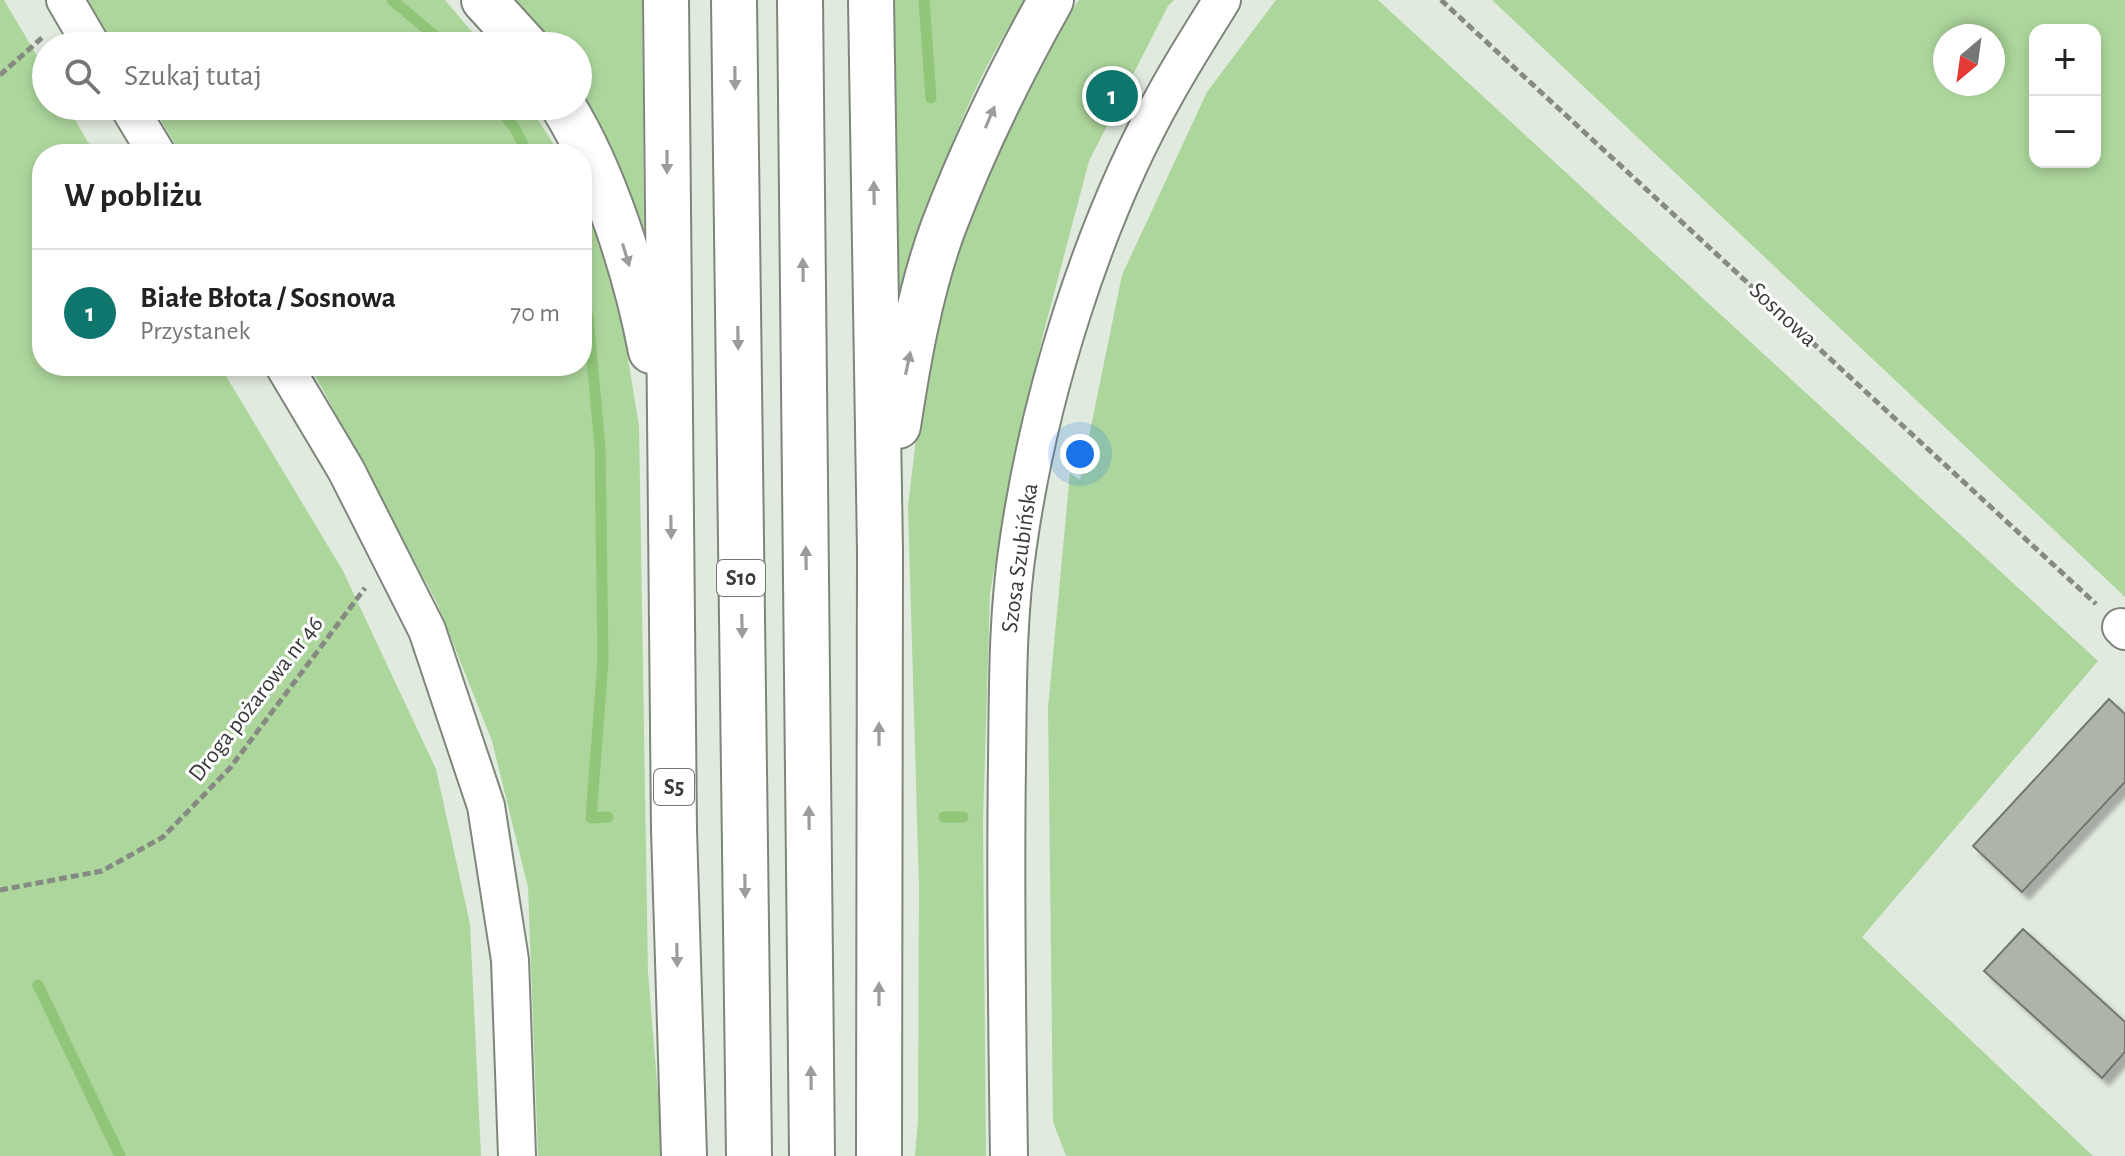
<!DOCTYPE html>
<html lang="pl">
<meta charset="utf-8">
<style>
body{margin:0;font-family:"Alegreya Sans",sans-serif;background:#f2f2f2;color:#222}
.controls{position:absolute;right:24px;top:24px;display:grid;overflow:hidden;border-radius:16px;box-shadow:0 4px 12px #0003}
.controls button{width:72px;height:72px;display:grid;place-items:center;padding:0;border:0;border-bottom:2px solid #e0e0e0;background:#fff;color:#222;font:40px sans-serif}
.compass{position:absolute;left:1933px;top:24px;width:72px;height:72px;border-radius:50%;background:#fff;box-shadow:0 4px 12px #0003;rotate:209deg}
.you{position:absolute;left:1080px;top:454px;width:28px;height:28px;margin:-20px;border:6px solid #fff;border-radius:50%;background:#1a73e8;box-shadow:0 0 0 12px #1a73e833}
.badge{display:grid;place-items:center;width:52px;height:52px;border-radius:50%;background:#0f766e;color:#fff;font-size:26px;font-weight:700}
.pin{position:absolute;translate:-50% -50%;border:4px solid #fff;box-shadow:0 2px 8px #0006}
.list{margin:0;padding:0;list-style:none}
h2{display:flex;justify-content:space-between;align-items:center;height:104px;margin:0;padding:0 32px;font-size:34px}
h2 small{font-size:26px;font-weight:400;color:#767676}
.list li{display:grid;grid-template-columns:52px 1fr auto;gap:24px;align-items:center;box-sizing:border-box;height:128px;padding:0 32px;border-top:2px solid #e0e0e0}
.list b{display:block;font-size:30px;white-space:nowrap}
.list p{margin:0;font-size:26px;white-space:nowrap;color:#767676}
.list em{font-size:26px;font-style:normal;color:#767676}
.icon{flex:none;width:44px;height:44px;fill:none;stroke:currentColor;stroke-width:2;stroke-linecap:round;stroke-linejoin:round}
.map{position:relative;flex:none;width:2125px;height:1156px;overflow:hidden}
.search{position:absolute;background:#fff;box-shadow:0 4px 12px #0003;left:32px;top:32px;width:560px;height:88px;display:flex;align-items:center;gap:20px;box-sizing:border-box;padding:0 28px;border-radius:44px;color:#767676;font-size:30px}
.panel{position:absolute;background:#fff;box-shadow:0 4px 12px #0003;left:32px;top:144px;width:560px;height:232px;border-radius:32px}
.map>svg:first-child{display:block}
.green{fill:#add69c;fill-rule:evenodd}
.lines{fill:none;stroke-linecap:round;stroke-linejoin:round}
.stream{stroke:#91c679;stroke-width:11}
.building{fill:#adb5aa;stroke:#71796e;stroke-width:2;filter:url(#shadow)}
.minor-casing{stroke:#7e867b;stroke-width:40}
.highway-casing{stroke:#7e867b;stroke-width:48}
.path{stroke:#858a83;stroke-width:5;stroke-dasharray:8 4;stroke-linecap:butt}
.minor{stroke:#fff;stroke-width:36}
.highway{stroke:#fff;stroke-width:44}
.oneway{fill:#9c9d9b}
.labels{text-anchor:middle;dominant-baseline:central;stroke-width:6;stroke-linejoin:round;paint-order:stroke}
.shield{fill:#fff;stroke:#747673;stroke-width:2}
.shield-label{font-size:22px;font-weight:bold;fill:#383b37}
.street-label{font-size:24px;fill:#383b37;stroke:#fff}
</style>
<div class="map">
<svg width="2125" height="1156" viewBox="0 0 2125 1156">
<defs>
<filter id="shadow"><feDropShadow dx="7" dy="7" stdDeviation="2" flood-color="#0004"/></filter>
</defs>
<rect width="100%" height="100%" fill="#e1eade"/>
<!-- green -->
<g class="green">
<path d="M0,0H4L46,71V106H67L95,154H42V366H220L343,571L436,769L470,924L481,1156H0Z"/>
<path d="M88,0H445L484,46H115Z"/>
<path d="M509,0H642L644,238L578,98V46H545Z"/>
<path d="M887,0H1027C964,88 929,205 897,307Z"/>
<path d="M1079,0H1174L1168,6L1089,161L1042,339L1011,476L990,593L983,821L986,1156H915L918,1120L919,887L908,507L924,370L960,233L1033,67Z"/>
<path d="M1276,0H1378L2098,661L1862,937L2093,1156H1066L1053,1122L1048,708L1070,473L1080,480L1122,275L1207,92Z"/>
<path d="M1492,0H2125V597ZM2035,30H2095V162H2035ZM1945,36H1993V84H1945Z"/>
<path d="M152,106H529L560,154H181Z"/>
<path d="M582,198L594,222L623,329L639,426L648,972L663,1156H538L528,887L492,741L437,603L310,366H582Z"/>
</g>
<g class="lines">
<!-- stream -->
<g class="stream">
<path d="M392,0L447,46"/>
<path d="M924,0L931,98"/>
<path d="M497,106L514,127L528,154"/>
<path d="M582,295L588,316L600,447L603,661L591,818L608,817"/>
<path d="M944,817H963"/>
<path d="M38,985L120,1156"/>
</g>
</g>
<!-- building -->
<g class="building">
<path d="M2109,699L2125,714V782L2022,892L1973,846Z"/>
<path d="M2023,929L2125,1022V1052L2102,1078L1984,971Z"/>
</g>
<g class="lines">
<!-- minor casing -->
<g class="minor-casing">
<g id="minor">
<path d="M65,0L92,46"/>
<path d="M128,106L157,154"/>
<path d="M284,366L346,470L427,630L486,806L510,960L517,1156"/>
<path d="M2121,627L2125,631"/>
<path d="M1009,1156C1007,1025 1005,894 1007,763C1008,691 1007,617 1018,545C1039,397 1092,224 1166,93C1183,62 1203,31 1222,0"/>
</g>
</g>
<!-- highway casing -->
<g class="highway-casing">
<g id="highway">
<path d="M484,0L526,46"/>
<path d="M666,0L674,830L684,1156"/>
<path d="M734,0L749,1156"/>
<path d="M800,0L812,1156"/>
<path d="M871,0L880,551L879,1156"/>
<path d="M563,106C605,174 636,273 651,351"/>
<path d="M898,426C908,360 920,291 943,228C973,149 1010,73 1051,0"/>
</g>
</g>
<!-- path -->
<g class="path">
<path d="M1441,0L2096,604"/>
<path d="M0,75L44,36"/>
<path d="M0,890L102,871L163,837L230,768L365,588"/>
</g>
<!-- minor -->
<use href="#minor" class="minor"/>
<!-- highway -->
<use href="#highway" class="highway"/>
</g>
<!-- one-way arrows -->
<defs><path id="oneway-solid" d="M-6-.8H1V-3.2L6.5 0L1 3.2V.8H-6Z" transform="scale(2)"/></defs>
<g class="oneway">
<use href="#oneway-solid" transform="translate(735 78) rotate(89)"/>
<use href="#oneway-solid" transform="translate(990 117) rotate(-67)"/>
<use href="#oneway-solid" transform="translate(667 162) rotate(90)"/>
<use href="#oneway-solid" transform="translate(874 193) rotate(-91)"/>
<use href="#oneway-solid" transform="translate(626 255) rotate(73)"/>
<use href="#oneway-solid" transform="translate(803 270) rotate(-91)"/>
<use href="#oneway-solid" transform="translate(738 338) rotate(89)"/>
<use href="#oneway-solid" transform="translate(908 363) rotate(-78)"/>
<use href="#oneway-solid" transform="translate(671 527) rotate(89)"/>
<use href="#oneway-solid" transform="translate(806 558) rotate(-91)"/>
<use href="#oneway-solid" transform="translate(742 626) rotate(89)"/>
<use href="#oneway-solid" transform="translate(879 734) rotate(-90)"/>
<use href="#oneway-solid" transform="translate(809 818) rotate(-91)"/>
<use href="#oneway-solid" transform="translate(745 886) rotate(89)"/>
<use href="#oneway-solid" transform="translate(677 955) rotate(89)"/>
<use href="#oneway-solid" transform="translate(879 994) rotate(-90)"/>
<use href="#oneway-solid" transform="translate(811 1078) rotate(-91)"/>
</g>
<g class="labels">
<!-- shield labels -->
<g class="shield">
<rect x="717" y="560" width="48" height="36" rx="6"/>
<rect x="654" y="769" width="40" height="36" rx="6"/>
</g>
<g class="shield-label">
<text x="741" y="578">S10</text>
<text x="674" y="787">S5</text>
</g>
<!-- street labels -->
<g class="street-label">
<text transform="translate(1783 315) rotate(43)">Sosnowa</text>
<text transform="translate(1020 558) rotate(-82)">Szosa Szubińska</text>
<text transform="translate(256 699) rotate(-52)">Droga pożarowa nr 46</text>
</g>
</g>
</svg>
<div class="controls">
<button>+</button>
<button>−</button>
</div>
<svg class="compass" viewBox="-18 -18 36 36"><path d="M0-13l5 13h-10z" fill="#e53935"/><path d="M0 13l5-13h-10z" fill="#767676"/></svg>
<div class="you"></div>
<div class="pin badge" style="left:1112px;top:96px">1</div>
<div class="search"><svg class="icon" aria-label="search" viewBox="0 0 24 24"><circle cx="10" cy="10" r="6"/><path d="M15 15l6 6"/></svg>Szukaj tutaj</div>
<section class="panel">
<h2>W pobliżu<small></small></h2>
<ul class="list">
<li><span class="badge">1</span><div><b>Białe Błota / Sosnowa</b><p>Przystanek</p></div><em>70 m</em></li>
</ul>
</section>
</div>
